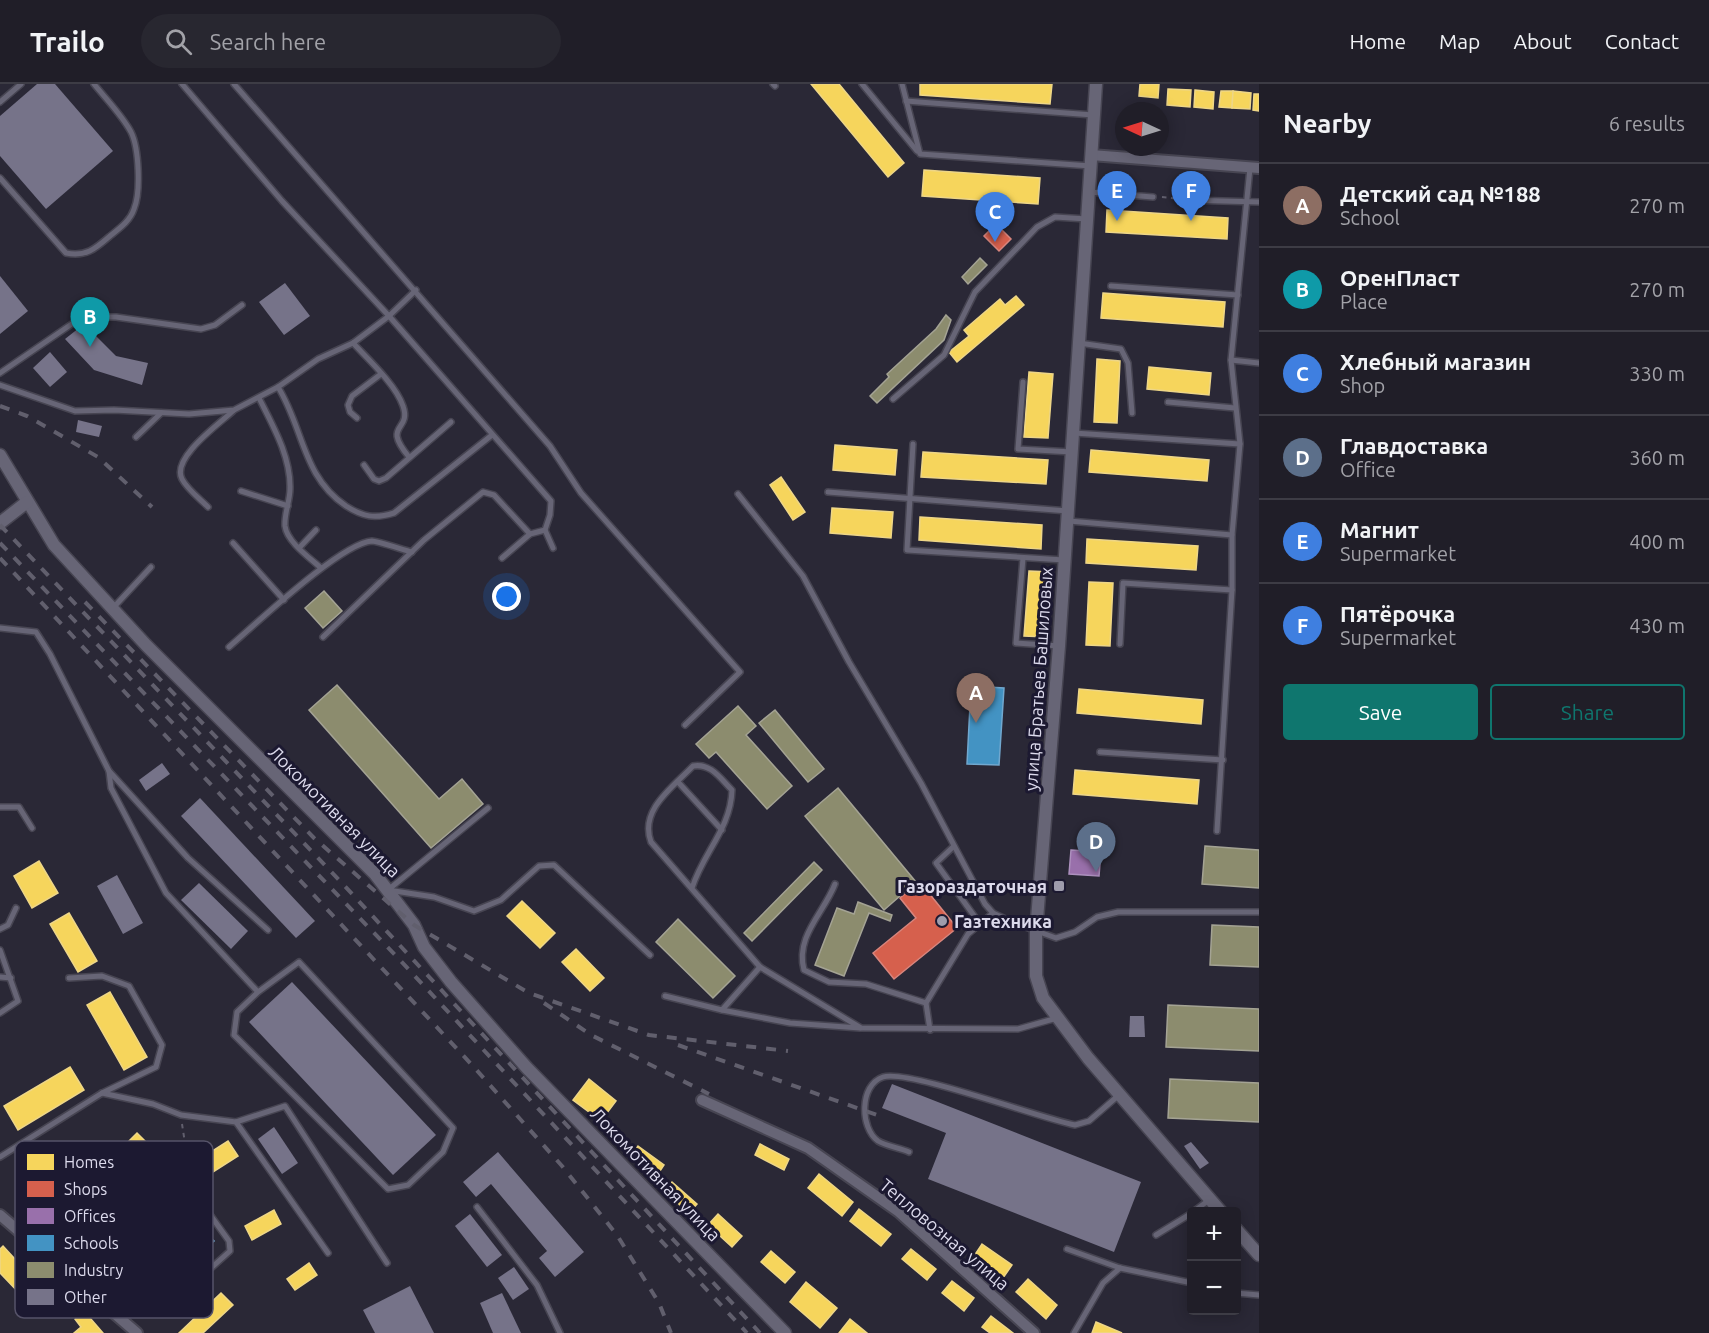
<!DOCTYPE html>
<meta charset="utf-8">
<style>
body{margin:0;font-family:Ubuntu,sans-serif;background:#282730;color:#f1f3f6}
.controls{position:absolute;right:18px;bottom:18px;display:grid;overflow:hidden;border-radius:6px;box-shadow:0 3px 15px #0003}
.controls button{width:54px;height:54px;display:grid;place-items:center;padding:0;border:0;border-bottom:2px solid #3d3c45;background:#201e28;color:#f1f3f6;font:30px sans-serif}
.compass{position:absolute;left:1115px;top:18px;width:54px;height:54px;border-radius:50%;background:#201e28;box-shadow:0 3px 15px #0003;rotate:274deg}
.you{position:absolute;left:507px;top:513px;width:21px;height:21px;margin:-15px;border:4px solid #fff;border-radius:50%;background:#1a73e8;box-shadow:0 0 0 9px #1a73e833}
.badge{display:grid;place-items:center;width:39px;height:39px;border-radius:50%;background:#0f766e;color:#fff;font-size:20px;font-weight:700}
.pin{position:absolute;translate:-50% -50px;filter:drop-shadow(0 2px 3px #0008)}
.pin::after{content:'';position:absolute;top:32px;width:21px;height:18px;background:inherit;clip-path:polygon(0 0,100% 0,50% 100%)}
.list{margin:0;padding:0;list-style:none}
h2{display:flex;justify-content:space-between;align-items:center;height:78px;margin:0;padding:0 24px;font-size:26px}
h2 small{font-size:20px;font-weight:400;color:#a2a2a8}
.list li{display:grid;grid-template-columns:39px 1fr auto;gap:18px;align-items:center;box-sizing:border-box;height:84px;padding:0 24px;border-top:2px solid #3d3c45}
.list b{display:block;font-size:22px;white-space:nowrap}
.list p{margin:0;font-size:20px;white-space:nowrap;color:#a2a2a8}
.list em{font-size:20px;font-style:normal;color:#a2a2a8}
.actions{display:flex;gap:12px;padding:18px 24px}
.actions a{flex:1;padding:14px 0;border:2px solid #0f766e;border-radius:6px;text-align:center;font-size:21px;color:#0f766e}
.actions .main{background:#0f766e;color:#fff}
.icon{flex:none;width:33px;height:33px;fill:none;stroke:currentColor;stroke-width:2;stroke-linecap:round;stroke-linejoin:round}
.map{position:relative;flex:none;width:1259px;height:1249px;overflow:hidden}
header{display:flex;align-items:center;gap:36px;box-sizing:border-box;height:84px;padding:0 30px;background:#201e28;border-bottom:2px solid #3d3c45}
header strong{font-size:28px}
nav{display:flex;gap:33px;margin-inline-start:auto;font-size:21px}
.search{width:420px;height:54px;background:#282730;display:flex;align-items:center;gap:15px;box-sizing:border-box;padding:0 21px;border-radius:33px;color:#a2a2a8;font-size:22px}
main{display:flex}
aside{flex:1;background:#201e28}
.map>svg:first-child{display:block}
.homes{fill:#f6d55c;stroke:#eed687;stroke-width:1.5}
.shops{fill:#d6604d;stroke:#d8857d;stroke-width:1.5}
.offices{fill:#9970ab;stroke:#ad90be;stroke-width:1.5}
.schools{fill:#4393c3;stroke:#71a8cf;stroke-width:1.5}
.industry{fill:#8c8c6e;stroke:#a4a394;stroke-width:1.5}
.building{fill:#767389}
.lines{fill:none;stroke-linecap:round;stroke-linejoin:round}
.service-casing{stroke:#474552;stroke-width:8}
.minor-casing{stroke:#474552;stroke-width:14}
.tertiary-casing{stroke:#474552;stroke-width:15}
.path{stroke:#615f6d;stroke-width:2;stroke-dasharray:4.5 4.5;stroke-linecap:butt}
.service{stroke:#676576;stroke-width:5}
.minor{stroke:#676576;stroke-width:10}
.tertiary{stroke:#676576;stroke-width:12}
.rail{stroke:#615f6d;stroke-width:4;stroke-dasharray:10 10;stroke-linecap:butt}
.poi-dot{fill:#9e9cac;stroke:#1c1931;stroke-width:2}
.labels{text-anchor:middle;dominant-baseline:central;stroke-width:6;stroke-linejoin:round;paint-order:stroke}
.street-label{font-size:18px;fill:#dcdaec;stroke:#1c1931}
.poi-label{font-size:18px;font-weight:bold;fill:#dcdaec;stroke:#1c1931;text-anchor:end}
.key{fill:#1c1931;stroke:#565369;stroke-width:1.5}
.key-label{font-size:16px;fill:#dcdaec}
</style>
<header>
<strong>Trailo</strong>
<div class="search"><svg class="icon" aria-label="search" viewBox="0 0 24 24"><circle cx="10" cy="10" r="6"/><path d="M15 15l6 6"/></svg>Search here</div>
<nav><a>Home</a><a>Map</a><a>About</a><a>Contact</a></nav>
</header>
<main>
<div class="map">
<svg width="1259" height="1249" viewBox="0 0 1259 1249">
<rect width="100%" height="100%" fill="#2a2836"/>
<!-- homes -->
<g class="homes">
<path d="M811,0H839L904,79L888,93Z"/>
<path d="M920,0H1052L1050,20L920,11Z"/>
<path d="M1140,0H1159L1158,14L1139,12Z"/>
<path d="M1168,5L1191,6L1190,23L1167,21Z"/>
<path d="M1195,6L1214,8L1213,25L1194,23Z"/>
<path d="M1221,7H1233L1232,24L1219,23Z"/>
<path d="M1233,7L1251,9L1250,25L1232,24Z"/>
<path d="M1254,10H1259V27L1253,26Z"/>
<path d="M1119,34H1124V52L1117,51Z"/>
<path d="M924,86L1040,94L1038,120L922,112Z"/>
<path d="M1107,126L1228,134L1227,155L1106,148Z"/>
<path d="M1103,209L1225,218L1223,243L1101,234Z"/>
<path d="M1016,212L1024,221L957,278L949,268L969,252L964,246L1000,215L1005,221Z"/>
<path d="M1097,275L1120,277L1117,339L1094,338Z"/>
<path d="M1149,283L1211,289L1209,311L1147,305Z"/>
<path d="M1029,288L1053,290L1048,354L1024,353Z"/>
<path d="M835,361L897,366L895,391L833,386Z"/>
<path d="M1091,366L1209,376L1207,397L1089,388Z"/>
<path d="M923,368L1048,376L1046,400L921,393Z"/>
<path d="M781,393L805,428L793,436L770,401Z"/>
<path d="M832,424L893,428L891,454L830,449Z"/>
<path d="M920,433L1042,441L1041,465L919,456Z"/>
<path d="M1087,455L1198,462L1196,486L1086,479Z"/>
<path d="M1029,487L1052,488L1047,553L1024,552Z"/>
<path d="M1089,498L1113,499L1110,562L1086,561Z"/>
<path d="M1079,605L1203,616L1201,640L1077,629Z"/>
<path d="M1075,686L1199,696L1197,720L1073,710Z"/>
<path d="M39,777L58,809L32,824L14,792Z"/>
<path d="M522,817L555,849L540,864L507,832Z"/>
<path d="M69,829L97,877L78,888L50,840Z"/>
<path d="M576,865L604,894L590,907L562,878Z"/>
<path d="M110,908L147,973L124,986L87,921Z"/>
<path d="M70,983L84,1006L18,1046L4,1022Z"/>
<path d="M589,995L616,1017L601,1037L573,1016Z"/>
<path d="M137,1049L169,1081L149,1101L117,1069Z"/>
<path d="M228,1057L238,1072L213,1088L203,1073Z"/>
<path d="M760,1060L789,1075L784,1086L755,1071Z"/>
<path d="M638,1062L664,1081L658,1090L631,1072Z"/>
<path d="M819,1090L853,1118L842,1132L808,1104Z"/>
<path d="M672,1098L697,1120L689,1129L664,1107Z"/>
<path d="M859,1125L891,1150L881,1162L850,1137Z"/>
<path d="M274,1126L281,1140L252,1156L245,1142Z"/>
<path d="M718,1130L742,1152L732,1163L708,1141Z"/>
<path d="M982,1160L1012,1181L1003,1194L974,1172Z"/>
<path d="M3,1162L36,1198L21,1211L0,1189V1165Z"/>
<path d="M911,1165L936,1185L927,1196L902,1175Z"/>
<path d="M771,1167L795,1188L785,1199L761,1178Z"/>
<path d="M309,1179L317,1191L295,1206L287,1195Z"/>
<path d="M1028,1195L1057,1221L1046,1235L1016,1208Z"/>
<path d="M952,1197L974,1214L964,1227L942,1209Z"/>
<path d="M806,1198L837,1224L820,1244L790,1218Z"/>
<path d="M221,1209L233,1221L203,1249H179Z"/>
<path d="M84,1227L103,1249H74L81,1243L75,1235Z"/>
<path d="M991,1232L1013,1249H990L982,1243Z"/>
<path d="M850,1235L867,1249H839Z"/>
<path d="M1096,1238L1122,1249H1092Z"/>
</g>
<!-- shops -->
<g class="shops">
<path d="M996,140L1011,155L999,167L984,152Z"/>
<path d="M920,798L957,844L894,895L873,869L916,834L900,814Z"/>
</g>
<!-- offices -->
<path class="offices" d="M1071,766L1101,768L1099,792L1069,790Z"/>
<!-- schools -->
<g class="schools">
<path d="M971,602L1004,604L999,681L967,680Z"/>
<path d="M180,1122L214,1157L182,1188L148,1153Z"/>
</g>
<!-- industry -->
<g class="industry">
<path d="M980,174L987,181L968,200L962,193Z"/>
<path d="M946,231L951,236L944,256L877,319L870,312L889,293L887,290L936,245Z"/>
<path d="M324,507L342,527L323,544L305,524Z"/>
<path d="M337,601L439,715L462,695L483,720L431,764L309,626Z"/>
<path d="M738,622L756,642L746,651L792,702L767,725L716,668L709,674L696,660Z"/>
<path d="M775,626L824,685L808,698L759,639Z"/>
<path d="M838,704L916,798L884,826L805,732Z"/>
<path d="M1205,762L1259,766V804L1202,800Z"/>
<path d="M814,778L822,786L752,857L744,849Z"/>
<path d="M858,818L892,831L890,837L869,829L844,892L815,881L837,824L854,830Z"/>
<path d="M678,835L735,892L713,914L656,858Z"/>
<path d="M1212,841L1259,843V883L1210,881Z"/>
<path d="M1168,921L1259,925V967L1166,963Z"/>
<path d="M1170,995L1259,999V1038L1168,1034Z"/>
</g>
<!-- building -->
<g class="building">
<path d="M37,0H55L113,67L46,125L0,72V32Z"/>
<path d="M0,192L28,227L0,250Z"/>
<path d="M285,199L310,232L284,251L259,218Z"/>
<path d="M84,240L116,272L148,279L142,301L94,286L65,255Z"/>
<path d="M50,268L67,288L50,303L33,284Z"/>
<path d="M78,336L102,342L99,353L76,348Z"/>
<path d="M162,679L170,690L146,707L139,696Z"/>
<path d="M200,714L315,837L296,854L181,732Z"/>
<path d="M117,791L143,839L123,850L97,802Z"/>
<path d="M199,799L248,847L231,865L181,816Z"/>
<path d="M292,898L436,1051L393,1091L249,938Z"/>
<path d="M1130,932H1144L1145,953H1129Z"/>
<path d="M892,1000L1141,1098L1114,1168L928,1095L946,1049L882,1024Z"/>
<path d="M274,1043L298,1079L282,1090L258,1055Z"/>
<path d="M1191,1058L1209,1079L1200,1085L1184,1062Z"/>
<path d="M498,1068L584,1168L555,1193L539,1174L547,1167L491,1100L476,1113L463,1098Z"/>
<path d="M470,1130L502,1171L487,1183L455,1142Z"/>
<path d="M514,1183L529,1205L513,1216L498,1194Z"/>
<path d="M410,1202L434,1249H375L363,1226Z"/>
<path d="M502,1209L521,1249H493L480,1219Z"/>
</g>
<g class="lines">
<!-- service casing -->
<g class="service-casing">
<g id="service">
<path d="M182,0L282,117L389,232L551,417L550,431L545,446L530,450L502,474"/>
<path d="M234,0L550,362L581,409L740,588L685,641"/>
<path d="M773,0L775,2"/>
<path d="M862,0L917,67"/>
<path d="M902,0L920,70L1091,82"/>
<path d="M906,17L1093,31"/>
<path d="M0,18L21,0"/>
<path d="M0,94L66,169C86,173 95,165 110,152C120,144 130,137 134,125C141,108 139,64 131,48C122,31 106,15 94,0"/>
<path d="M1089,108L1153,113"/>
<path d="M1187,116L1259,118"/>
<path d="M1111,202L1238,211"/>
<path d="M353,259C368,275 396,301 403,322C412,348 381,339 409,373"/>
<path d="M1079,259L1121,265L1128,279L1132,329"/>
<path d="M1231,276L1259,279"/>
<path d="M0,289L82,233H116L201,245L215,241L242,221"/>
<path d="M1023,298L1018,365L1072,368"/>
<path d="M0,301L75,327L114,326L189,330L234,326L278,303L318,275L353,259L389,232L416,206"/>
<path d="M278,303C304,345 302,392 346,422C363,433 375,435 394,429L492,351"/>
<path d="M259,314C273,342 291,373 290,405C290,417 284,430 285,442C287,458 310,474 321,484"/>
<path d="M893,315L944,271L975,208L1037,143L1055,133L1087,135"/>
<path d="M1168,318L1235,324"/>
<path d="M357,334L350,328L348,321L352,312L381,290"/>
<path d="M1074,349L1240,360"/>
<path d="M136,353L161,329"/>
<path d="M913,360L907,466L1064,476"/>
<path d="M364,381L374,395L379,397L386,394L451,338"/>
<path d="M241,407L288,422"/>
<path d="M828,408L1068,427"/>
<path d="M738,410L803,492L849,578L921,699L985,820L993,829L1012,838L1056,854L1075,848L1097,833L1118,828H1259"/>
<path d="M208,423C200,415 187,405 182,395C171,374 219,340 233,327"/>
<path d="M1069,437L1232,451"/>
<path d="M545,446L553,464"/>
<path d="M233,459L284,516"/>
<path d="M300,463L316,446"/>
<path d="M1023,474L1016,559L1059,562"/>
<path d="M113,524L151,483"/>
<path d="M0,544L36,548L50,570L109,687L188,774L268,846"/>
<path d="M323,553L424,456L483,408L494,411L530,450"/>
<path d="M1120,560L1123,499L1232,506"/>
<path d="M229,563C256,540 341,459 372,457C377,457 404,466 412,468"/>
<path d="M1100,668L1223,676"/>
<path d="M109,687L111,704L166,809L258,908L299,878L453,1044L443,1068L408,1101L388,1105L234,951L237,928L258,908"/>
<path d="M678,698L722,746"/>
<path d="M0,723H19L32,744"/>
<path d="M488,724L388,806L434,813L474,827L501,816L539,782L554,781L650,871"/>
<path d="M1217,747L1232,506V451L1240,360L1231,276L1250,84"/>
<path d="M954,762L936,779L980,840"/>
<path d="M835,800C824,829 795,852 804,886L829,898L866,900L926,919"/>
<path d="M692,804C703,769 731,744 732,706C720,694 711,679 693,682C673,703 639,726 651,758L760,883"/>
<path d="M0,845L8,841L16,824"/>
<path d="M0,866L18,917L0,929"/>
<path d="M0,893L11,894"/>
<path d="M665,912L722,926L760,883L861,944L1018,945L1057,934"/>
<path d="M722,926L790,939L860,944"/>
<path d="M930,946L926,919L968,850L993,829"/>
<path d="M102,1009L153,1020L181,1031L236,1038L285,1022L387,1179"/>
<path d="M236,1038L328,1169"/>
<path d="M909,1068C900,1064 886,1062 878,1057C860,1044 859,1001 883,993C908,985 1039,1034 1075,1041L1089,1037L1119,1011"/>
<path d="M0,1073L102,1009L156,983L162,961L129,902L102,892L69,894"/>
<path d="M477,1123L537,1201L560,1249"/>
<path d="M1193,1128L1209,1116"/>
<path d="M1156,1151L1192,1129"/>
<path d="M1067,1165L1120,1184L1192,1199"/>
<path d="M1236,1209L1259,1211"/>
<path d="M109,1225L153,1172L181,1200L191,1202L230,1167L229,1157L188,1100L143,1145L144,1158L153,1172"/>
<path d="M1074,1249L1103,1199L1120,1184"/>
</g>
</g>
<!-- minor casing -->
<g class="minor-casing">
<g id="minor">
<path d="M1091,71L1259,84"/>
<path d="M702,1016L808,1064L899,1128L1034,1249"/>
<path d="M0,1131L137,1249"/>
</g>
</g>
<!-- tertiary casing -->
<g class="tertiary-casing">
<g id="tertiary">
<path d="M1096,0L1059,562L1036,848V892L1043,914L1088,974L1221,1128"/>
<path d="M0,371L54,461L146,561L375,790L414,841L424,863L451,898L527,984L785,1249"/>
<path d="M0,439L27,418"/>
<path d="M1236,1145L1259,1171"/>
</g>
</g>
<!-- path -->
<g class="path">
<path d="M1162,113L1180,115"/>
<path d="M182,1040L190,1091"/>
</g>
<!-- service -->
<use href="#service" class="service"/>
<!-- minor -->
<use href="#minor" class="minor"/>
<!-- tertiary -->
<use href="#tertiary" class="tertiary"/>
<!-- rail -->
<g class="rail">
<path d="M0,322L27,332L98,373L152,423"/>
<path d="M0,441L340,797L760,1249"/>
<path d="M0,459L398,874L747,1249"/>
<path d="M0,474L472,981L562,1082L617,1151L659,1219L671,1249"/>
<path d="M85,518L314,754L414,841L529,909L649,951L788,967"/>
<path d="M544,919L591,951L709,1010"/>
<path d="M678,961L877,1031"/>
</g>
</g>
<!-- markers -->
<g class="poi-dot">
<rect x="1053" y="796" width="12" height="12" rx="3"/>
<circle cx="942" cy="837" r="6"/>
</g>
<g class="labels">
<!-- street labels -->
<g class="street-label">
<text transform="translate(1038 595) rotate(-86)">улица Братьев Башиловых</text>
<text transform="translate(335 727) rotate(45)">Локомотивная улица</text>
<text transform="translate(656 1090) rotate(46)">Локомотивная улица</text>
<text transform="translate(945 1150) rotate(40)">Тепловозная улица</text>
</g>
<!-- poi labels -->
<g class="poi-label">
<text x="1047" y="802">Газораздаточная</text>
<text x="954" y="837" text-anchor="start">Газтехника</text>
</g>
</g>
<!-- legend -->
<rect x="15" y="1057" width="198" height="177" rx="9" class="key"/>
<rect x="27" y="1070" width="27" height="16" fill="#f6d55c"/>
<rect x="27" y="1097" width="27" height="16" fill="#d6604d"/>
<rect x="27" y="1124" width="27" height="16" fill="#9970ab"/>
<rect x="27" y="1151" width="27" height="16" fill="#4393c3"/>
<rect x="27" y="1178" width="27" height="16" fill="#8c8c6e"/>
<rect x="27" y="1205" width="27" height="16" fill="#767389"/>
<g class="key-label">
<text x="64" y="1084">Homes</text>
<text x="64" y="1111">Shops</text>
<text x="64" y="1138">Offices</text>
<text x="64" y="1165">Schools</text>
<text x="64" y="1192">Industry</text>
<text x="64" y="1219">Other</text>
</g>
</svg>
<div class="controls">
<button>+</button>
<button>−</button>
</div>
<svg class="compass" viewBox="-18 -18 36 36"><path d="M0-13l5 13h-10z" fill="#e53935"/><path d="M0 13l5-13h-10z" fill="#a2a2a8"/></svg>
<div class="you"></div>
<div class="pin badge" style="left:976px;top:639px;background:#8d6e63">A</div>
<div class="pin badge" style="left:90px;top:263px;background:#0f9aa8">B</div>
<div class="pin badge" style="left:995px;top:158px;background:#3f7fe0">C</div>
<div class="pin badge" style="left:1096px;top:788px;background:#5c6f8a">D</div>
<div class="pin badge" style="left:1117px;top:137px;background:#3f7fe0">E</div>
<div class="pin badge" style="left:1191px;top:137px;background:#3f7fe0">F</div>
</div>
<aside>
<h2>Nearby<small>6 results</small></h2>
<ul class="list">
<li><span class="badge" style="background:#8d6e63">A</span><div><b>Детский сад №188</b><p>School</p></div><em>270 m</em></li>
<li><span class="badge" style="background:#0f9aa8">B</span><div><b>ОренПласт</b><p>Place</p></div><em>270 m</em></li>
<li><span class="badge" style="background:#3f7fe0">C</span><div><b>Хлебный магазин</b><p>Shop</p></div><em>330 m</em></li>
<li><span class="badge" style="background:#5c6f8a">D</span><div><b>Главдоставка</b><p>Office</p></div><em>360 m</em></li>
<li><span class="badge" style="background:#3f7fe0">E</span><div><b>Магнит</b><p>Supermarket</p></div><em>400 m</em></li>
<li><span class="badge" style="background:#3f7fe0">F</span><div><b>Пятёрочка</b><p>Supermarket</p></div><em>430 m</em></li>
</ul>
<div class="actions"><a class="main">Save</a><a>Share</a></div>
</aside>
</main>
